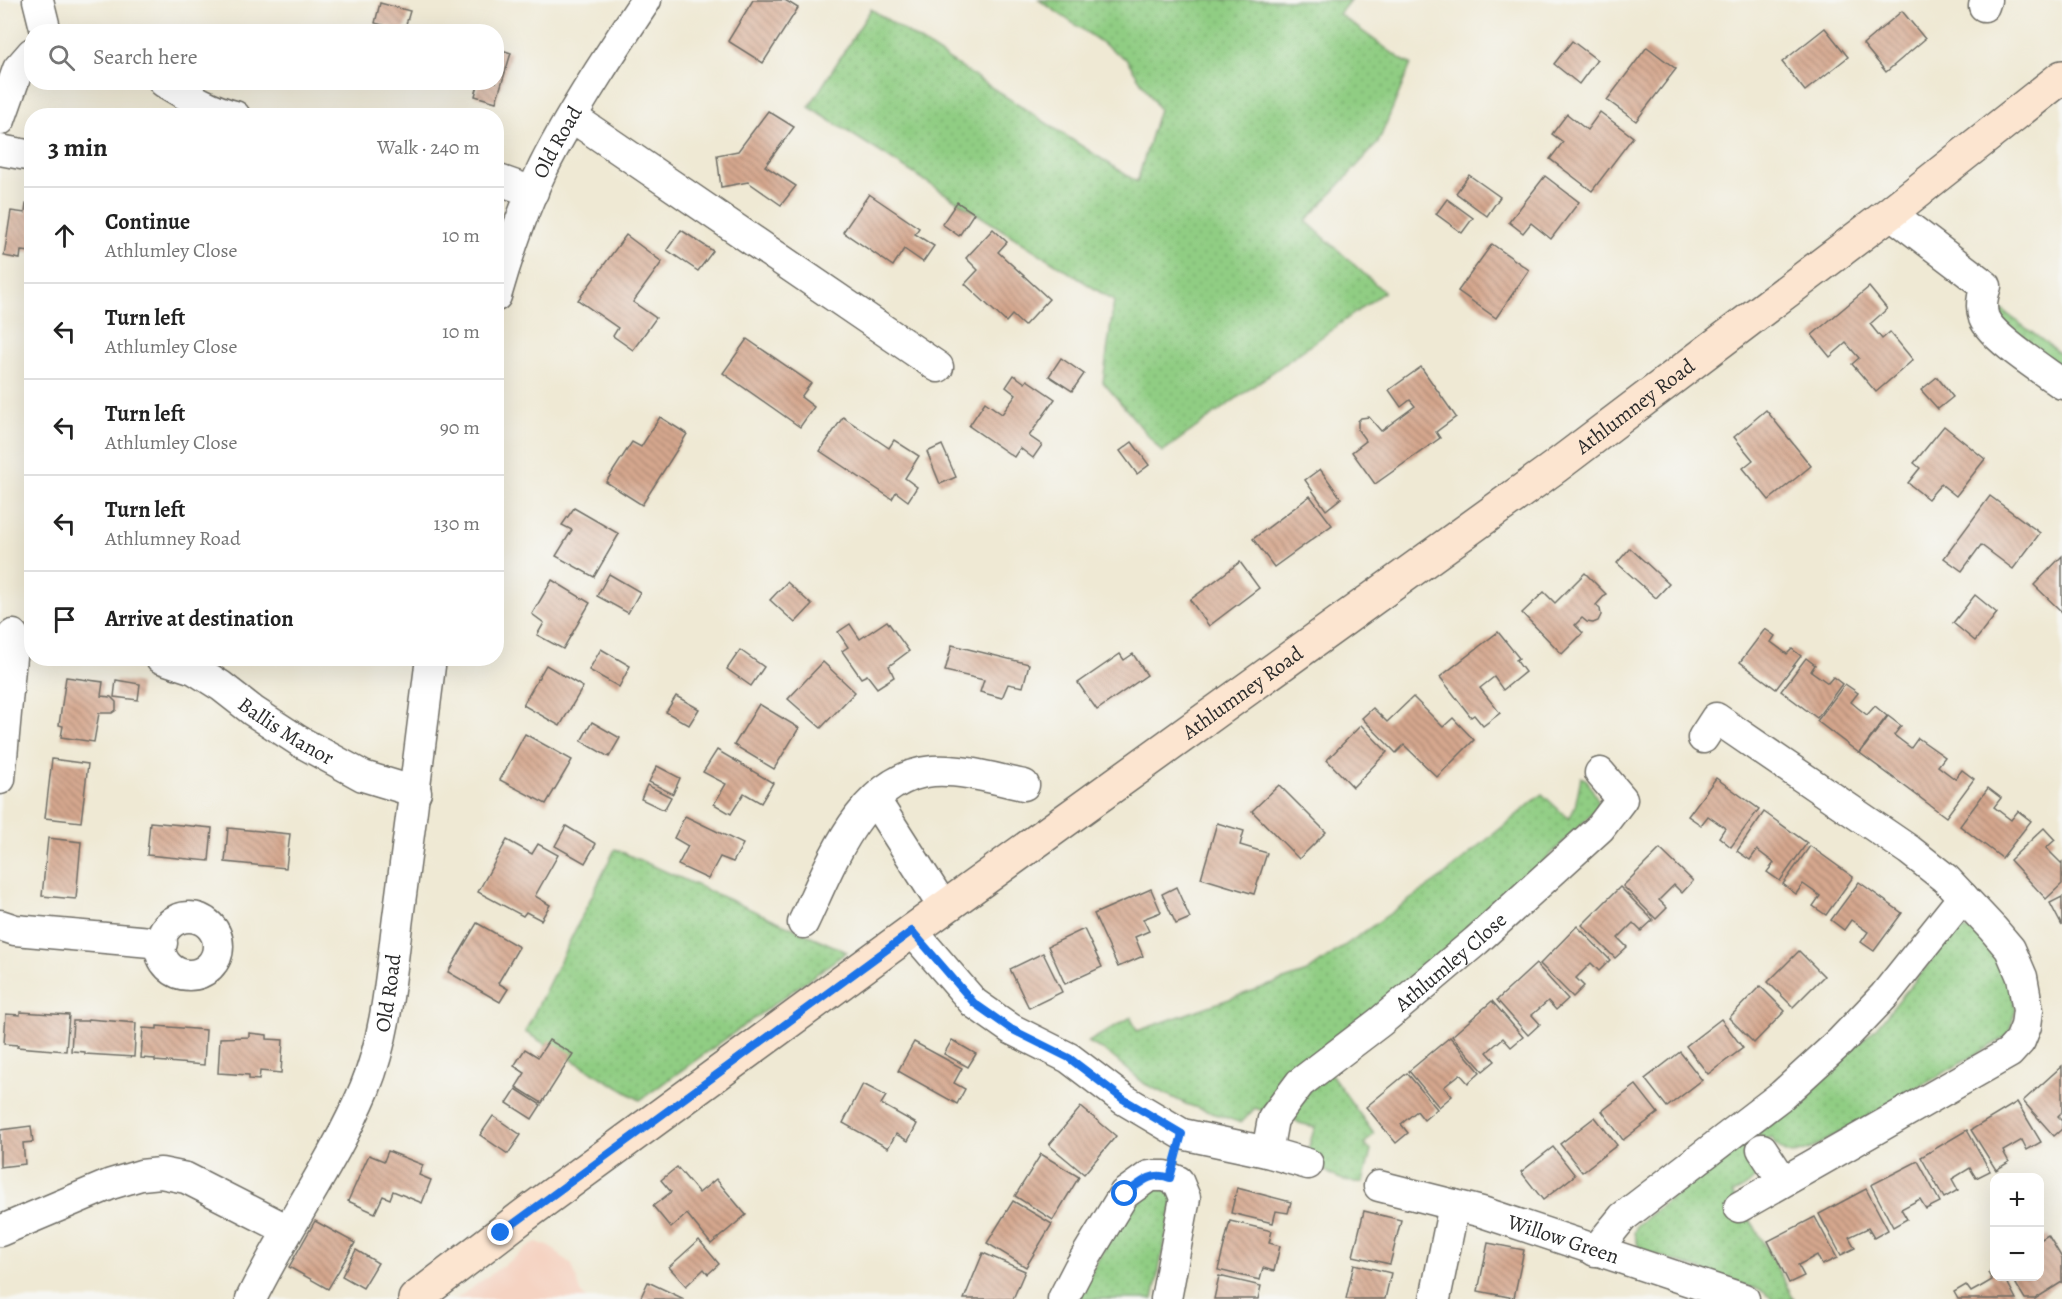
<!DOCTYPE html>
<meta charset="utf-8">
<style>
body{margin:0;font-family:Alegreya,serif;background:#f6f6f6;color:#222}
.controls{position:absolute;right:18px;bottom:18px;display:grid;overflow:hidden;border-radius:12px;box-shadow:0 6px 24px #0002}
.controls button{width:54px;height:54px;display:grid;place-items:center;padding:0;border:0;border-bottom:2px solid #e0e0e0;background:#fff;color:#222;font:30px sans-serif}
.stop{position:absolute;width:18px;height:18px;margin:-14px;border:4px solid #1a73e8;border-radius:50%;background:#fff}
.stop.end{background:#1a73e8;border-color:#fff;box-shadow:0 2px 6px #0008}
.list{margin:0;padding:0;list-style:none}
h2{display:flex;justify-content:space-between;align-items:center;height:78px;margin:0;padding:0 24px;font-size:26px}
h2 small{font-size:20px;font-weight:400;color:#767676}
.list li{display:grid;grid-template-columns:39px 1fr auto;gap:18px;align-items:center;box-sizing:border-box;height:96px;padding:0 24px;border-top:2px solid #e0e0e0}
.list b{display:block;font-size:22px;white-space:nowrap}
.list p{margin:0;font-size:20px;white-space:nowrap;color:#767676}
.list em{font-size:20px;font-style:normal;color:#767676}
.icon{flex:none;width:33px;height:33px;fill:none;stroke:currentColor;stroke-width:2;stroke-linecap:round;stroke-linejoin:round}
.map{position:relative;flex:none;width:2062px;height:1299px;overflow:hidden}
.search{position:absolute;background:#fff;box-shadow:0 6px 24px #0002;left:24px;top:24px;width:480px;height:66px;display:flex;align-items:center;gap:15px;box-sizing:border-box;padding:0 21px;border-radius:24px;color:#767676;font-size:22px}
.panel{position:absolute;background:#fff;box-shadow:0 6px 24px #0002;left:24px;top:108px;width:480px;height:558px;border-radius:24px}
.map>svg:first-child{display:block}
.built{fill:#f5d3c2}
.grass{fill:url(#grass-dots);stroke:#5e7c57;stroke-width:1.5}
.building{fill:url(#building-back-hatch)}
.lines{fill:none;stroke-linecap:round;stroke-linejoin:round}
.minor-casing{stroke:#706e66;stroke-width:33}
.secondary-casing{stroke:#706e66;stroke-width:36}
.minor{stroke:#fff;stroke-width:30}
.secondary{stroke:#fce5d0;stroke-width:33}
.route{stroke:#1a73e8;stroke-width:8}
.labels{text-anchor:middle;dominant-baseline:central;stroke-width:4.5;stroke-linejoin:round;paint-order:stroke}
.street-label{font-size:21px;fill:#2b2b2b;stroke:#f6f6f2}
</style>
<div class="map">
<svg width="2062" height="1299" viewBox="0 0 2062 1299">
<defs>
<pattern id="grass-dots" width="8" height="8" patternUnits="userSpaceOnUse" patternTransform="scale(1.5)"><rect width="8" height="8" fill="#90cd83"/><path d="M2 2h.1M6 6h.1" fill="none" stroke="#7cb071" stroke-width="1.8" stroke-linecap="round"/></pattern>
<pattern id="building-back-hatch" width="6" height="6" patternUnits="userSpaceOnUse" patternTransform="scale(1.5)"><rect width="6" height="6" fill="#d5a78e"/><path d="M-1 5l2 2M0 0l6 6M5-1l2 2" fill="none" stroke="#ad8874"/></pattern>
</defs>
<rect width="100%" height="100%" fill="#f6f6f2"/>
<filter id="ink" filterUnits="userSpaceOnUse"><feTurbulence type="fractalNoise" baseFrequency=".0167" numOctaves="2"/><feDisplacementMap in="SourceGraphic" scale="12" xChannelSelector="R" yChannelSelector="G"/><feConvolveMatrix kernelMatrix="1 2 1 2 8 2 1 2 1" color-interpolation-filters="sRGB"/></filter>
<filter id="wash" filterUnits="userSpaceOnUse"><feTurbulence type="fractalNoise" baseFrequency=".008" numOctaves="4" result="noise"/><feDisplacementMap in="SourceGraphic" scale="24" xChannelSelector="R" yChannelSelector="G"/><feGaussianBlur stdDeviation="1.35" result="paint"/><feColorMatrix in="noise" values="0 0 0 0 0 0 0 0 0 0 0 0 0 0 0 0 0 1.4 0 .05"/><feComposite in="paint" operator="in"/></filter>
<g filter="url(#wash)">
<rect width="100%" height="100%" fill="#efe9d4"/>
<!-- built -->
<path class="built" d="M536,1242L551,1247L572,1265L582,1295L586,1299H456Z"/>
<!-- grass -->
<g class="grass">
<path d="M1039,0H1350L1339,14L1402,60L1411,64L1378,143L1306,221L1384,292L1162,452L1103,382L1114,301L809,107L871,9L1137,182L1159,109L1127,60Z"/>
<path d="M2002,310L2062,355V371L2033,348L2001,319Z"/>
<path d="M1581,777L1587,780L1599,802L1595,811L1495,909L1276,1086L1263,1111L1255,1108L1241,1123L1186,1104L1145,1084L1108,1053L1088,1042L1131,1017L1137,1031L1307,972L1442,877L1542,794L1569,819L1575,807Z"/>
<path d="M615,849L847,952L640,1100L525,1032Z"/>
<path d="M1962,929L1980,931L2003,963L2016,1009L2008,1036L1815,1147C1793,1157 1784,1158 1771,1137L1752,1150L1758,1172C1752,1184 1744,1188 1732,1194L1754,1226L1794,1299H1773L1762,1291L1639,1249L1634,1233L1637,1225L1805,1092L1876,1028L1931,961L1951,935Z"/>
<path d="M1331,1074L1374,1134L1364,1144L1371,1151L1363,1182C1341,1185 1321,1169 1306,1155L1315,1127L1299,1123L1292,1118L1298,1099Z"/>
<path d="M1154,1184L1174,1196L1153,1299H1078C1099,1257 1119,1215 1154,1184Z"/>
</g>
<g id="blocks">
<!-- building -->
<g class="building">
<path d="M753,0H785L798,8L763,63L728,41Z"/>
<path d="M380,3L410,11L404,31L375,23Z"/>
<path d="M1902,11L1925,39L1886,72L1863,44Z"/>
<path d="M1825,28L1848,57L1805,91L1782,62Z"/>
<path d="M1572,41L1597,60L1579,84L1554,64Z"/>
<path d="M1647,47L1676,69L1636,121L1607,100Z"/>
<path d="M496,48L511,53L496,102L475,96L478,85L471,83L496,82Z"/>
<path d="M768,111L794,127L765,166L796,186L781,205L748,182L721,187L717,155L738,151Z"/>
<path d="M1600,112L1633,137L1592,191L1550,159L1563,142L1552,134L1567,114L1587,130Z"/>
<path d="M1469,175L1500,197L1487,216L1456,193Z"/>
<path d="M1545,176L1579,202L1551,239L1531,223L1523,233L1509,222Z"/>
<path d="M869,194L919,228L915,234L934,246L923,262L904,249L893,266L843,232Z"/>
<path d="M1447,199L1473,218L1462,233L1436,214Z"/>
<path d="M957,202L974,213L959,236L942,224Z"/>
<path d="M26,204H32V252L21,251L20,259L4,256L11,211L25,213Z"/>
<path d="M993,229L1007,242L998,252L1049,299L1024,326L1012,315L1006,322L965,284L978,270L966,258Z"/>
<path d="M681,230L713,251L698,271L667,250Z"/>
<path d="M626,235L662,262L633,302L656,318L633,350L613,336L618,328L578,300Z"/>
<path d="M1492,244L1529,270L1496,318L1458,291Z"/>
<path d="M1869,287L1887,309L1870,324L1882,339L1890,332L1913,360L1876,392L1852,364L1859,358L1846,343L1830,357L1812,335Z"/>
<path d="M747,339L811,383L801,397L814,407L800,427L723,373Z"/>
<path d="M1061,358L1084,374L1072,391L1049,376Z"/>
<path d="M1421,367L1456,417L1436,432L1440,438L1375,484L1352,452L1366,441L1358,430V421L1361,418L1369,417L1381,431L1415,406L1410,400L1401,407L1389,390Z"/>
<path d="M1014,375L1025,383L1027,380L1055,399L1029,436L1042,445L1033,458L1020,448L1014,457L969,426L985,402L1002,414L1016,395L1006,387Z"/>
<path d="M1937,377L1953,397L1938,409L1921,390Z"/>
<path d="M1766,410L1811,466L1769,500L1743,468L1753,460L1734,437Z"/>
<path d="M660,417L687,434L642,505L606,482L632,442L641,447Z"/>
<path d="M843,417L889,448L894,440L919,456L905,478L917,487L908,501L896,492L892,499L820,451Z"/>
<path d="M1944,426L1985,459L1956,496L1941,484L1928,499L1908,483L1920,468L1914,463Z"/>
<path d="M1132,442L1149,465L1137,474L1120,451Z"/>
<path d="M942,445L956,477L940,484L927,452Z"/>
<path d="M1320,469L1341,498L1326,510L1305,480Z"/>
<path d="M1310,496L1332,525L1274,567L1253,539Z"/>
<path d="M1990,496L2040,533L2013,569L1981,545L1962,571L1944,558Z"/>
<path d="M574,508L619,534L594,577L556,556L572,530L562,525Z"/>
<path d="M1630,548L1669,584L1656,598L1617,563Z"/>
<path d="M2062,556V612L2034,585Z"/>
<path d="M1240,562L1259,588L1209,626L1190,600Z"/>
<path d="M1585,573L1606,594L1596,605L1600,609L1601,615L1598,621L1593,623L1587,622L1582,618L1575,625L1583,633L1562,654L1522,613L1544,592L1555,603Z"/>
<path d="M609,574L640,592L628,613L597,596Z"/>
<path d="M552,580L590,603L563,649L537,635L544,623L532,614Z"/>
<path d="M787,582L812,605L795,623L770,600Z"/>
<path d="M1975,595L1997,613L1975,641L1953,623Z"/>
<path d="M887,621L909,651L889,666L894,677L877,688L867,675L861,678L842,651L848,647L838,632L850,624L860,639Z"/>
<path d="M1765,629L1775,636L1771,642L1787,654L1792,649L1801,656L1776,689L1740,662Z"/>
<path d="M1498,632L1519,658L1516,660L1525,672L1503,690L1494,677L1480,688L1500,713L1483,726L1474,715L1471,717L1440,677Z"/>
<path d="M952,645L1029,664L1023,687L1008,684L1002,698L980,692L984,680L945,671Z"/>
<path d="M601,649L630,666L619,687L589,670Z"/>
<path d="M740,650L764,667L751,686L727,669Z"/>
<path d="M1120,654L1124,660L1133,654L1147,675L1097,710L1078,683Z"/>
<path d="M1806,658L1815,665L1811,671L1828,683L1833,677L1842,684L1817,718L1781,691Z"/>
<path d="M823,662L855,692L821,728L788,699Z"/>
<path d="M546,665L583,687L560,726L523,705Z"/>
<path d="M66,677L103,682L101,696L111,697L116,702V710L112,713H99L94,742L61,737L63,726L59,725Z"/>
<path d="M116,680L140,684L138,700L114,697Z"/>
<path d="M1845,684L1858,693L1851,702L1858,708L1867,715L1875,706L1887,716L1859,753L1817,721Z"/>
<path d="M676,696L699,709L689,725L666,712Z"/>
<path d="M1413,697L1443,727L1453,718L1474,740L1437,777L1404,745L1396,753L1362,718L1373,708L1387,722Z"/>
<path d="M759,704L799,728L774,769L734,745Z"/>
<path d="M1888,716L1901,726L1894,735L1911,748L1918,738L1945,757L1938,766L1955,779L1962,770L1974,779L1946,817L1860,753Z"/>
<path d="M592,722L620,738L609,757L581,741Z"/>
<path d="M1361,725L1387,752L1353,787L1327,760Z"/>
<path d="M525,734L572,760L546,804L500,780Z"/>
<path d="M717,750L773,783L761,803L744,793L731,814L714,804L726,784L703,772Z"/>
<path d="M52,759L88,764L81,822L45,818Z"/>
<path d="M657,766L680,778L673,794L649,782Z"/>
<path d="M1716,778L1759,809L1731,847L1719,837L1725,828L1708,816L1701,825L1688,816Z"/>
<path d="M647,785L671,797L664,810L641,799Z"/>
<path d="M1279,785L1326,832L1299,859L1252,811Z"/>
<path d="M1988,788L2001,798L1994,807L2011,820L2018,811L2031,821L2002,858L1960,826Z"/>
<path d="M1764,812L1807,843L1780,881L1767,872L1774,863L1757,850L1750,860L1737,851Z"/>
<path d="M685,816L743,844L733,862L720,857L708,879L678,865L688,846L674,838Z"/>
<path d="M150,822L212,828L209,861L147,855Z"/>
<path d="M1217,823L1244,831L1240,845L1267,853L1254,894L1201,878Z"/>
<path d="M566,826L596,844L585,863L555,846Z"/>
<path d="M228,828L290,834L286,868L225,862Z"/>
<path d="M2044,828L2055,840L2046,848L2061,863L2062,862V884L2046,899L2010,860Z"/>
<path d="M48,838L81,842L76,899L42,896Z"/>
<path d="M507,840L532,854L538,844L558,855L535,896L550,905L541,920L526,912L523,916L478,892Z"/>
<path d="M1810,846L1853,877L1826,915L1813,906L1820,896L1803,884L1796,894L1783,884Z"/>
<path d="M1660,849L1693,881L1682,893L1674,885L1659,900L1667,908L1656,919L1623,886Z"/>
<path d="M1859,882L1902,913L1874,951L1861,942L1868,932L1851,920L1844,930L1831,920Z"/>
<path d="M1176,887L1190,918L1176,924L1162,894Z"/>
<path d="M1620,887L1653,920L1641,931L1633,923L1618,938L1627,947L1615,958L1582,925Z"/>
<path d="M1151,889L1161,912L1143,919L1149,931L1135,937L1143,956L1118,967L1094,914Z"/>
<path d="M2062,897V926L2050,903Z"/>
<path d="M477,923L519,947L498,983L508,989L500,1002L448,972Z"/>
<path d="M1577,926L1610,960L1599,971L1591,963L1576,978L1584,986L1573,997L1540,964Z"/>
<path d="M1084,929L1102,967L1065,984L1048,946Z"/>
<path d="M1799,951L1824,976L1793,1007L1768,982Z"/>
<path d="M1043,953L1062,992L1029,1008L1010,969Z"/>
<path d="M1536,964L1568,999L1556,1010L1548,1001L1532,1015L1540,1024L1528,1035L1497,1000Z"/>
<path d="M1760,986L1785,1011L1754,1043L1729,1018Z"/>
<path d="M1492,1001L1523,1037L1511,1047L1503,1038L1487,1052L1495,1061L1483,1071L1452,1036Z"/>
<path d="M20,1012L69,1015L66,1051L17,1047L18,1045L4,1044L6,1014L20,1015Z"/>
<path d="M88,1019L136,1023L134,1057L85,1054V1052L71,1051L73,1021H87Z"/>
<path d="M1721,1019L1743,1048L1708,1074L1686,1046Z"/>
<path d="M157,1026L206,1030L204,1065L155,1061V1059L141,1058L143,1028L157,1029Z"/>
<path d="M249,1033L267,1035V1039L283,1040L281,1073L260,1071L259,1080L249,1079V1075L218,1073L220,1038L249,1037Z"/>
<path d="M1450,1037L1480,1072L1468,1083L1460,1074L1444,1087L1452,1096L1439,1107L1409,1071Z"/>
<path d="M549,1040L573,1054L542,1103L516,1087L525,1073L514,1066L525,1049L538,1057Z"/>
<path d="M952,1040L976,1054L968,1067L944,1054Z"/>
<path d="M914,1042L962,1068L954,1083L965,1089L957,1104L898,1071Z"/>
<path d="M1680,1052L1702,1080L1667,1107L1645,1079Z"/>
<path d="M2062,1066V1113L2058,1117L2062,1121V1129L2054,1136L2023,1101Z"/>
<path d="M1407,1073L1437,1109L1424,1120L1417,1111L1401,1124L1408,1133L1396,1143L1366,1107Z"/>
<path d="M863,1084L886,1096L881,1104L917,1124L908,1141L896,1134L888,1148L843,1123Z"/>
<path d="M1636,1085L1658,1113L1623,1140L1602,1111Z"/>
<path d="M516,1089L541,1105L532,1119L507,1103Z"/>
<path d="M2017,1102L2041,1142L2027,1150L2022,1140L2003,1151L2009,1162L1996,1170L1971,1130Z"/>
<path d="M1081,1107L1116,1136L1084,1174L1049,1145Z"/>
<path d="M493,1116L521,1135L508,1154L480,1135Z"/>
<path d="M1595,1117L1617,1145L1582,1172L1560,1144Z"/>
<path d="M31,1126L33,1142L23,1143L25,1164L0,1167V1130Z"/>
<path d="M1967,1130L1990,1171L1976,1178L1970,1168L1952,1179L1958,1190L1944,1198L1921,1157Z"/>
<path d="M1553,1147L1575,1175L1543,1200L1521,1172Z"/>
<path d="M388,1151L423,1165L419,1175L431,1180L422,1203L393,1191L390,1199L383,1196L375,1213L348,1201L369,1155L384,1161Z"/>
<path d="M1041,1154L1079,1177L1053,1220L1015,1196Z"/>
<path d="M1918,1161L1940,1202L1926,1209L1920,1199L1901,1209L1907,1219L1893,1227L1871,1185Z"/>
<path d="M677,1167L699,1193L716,1179L746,1215L711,1244L687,1214L671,1228L653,1206L671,1192L661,1180Z"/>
<path d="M1237,1188L1291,1202L1288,1213L1276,1211L1273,1223L1231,1213Z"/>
<path d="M1866,1189L1888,1230L1874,1238L1868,1228L1849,1237L1855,1248L1841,1255L1819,1214Z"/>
<path d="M1013,1201L1052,1224L1026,1267L987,1243Z"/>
<path d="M1364,1211L1401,1220L1390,1264L1353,1256Z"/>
<path d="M1815,1217L1837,1258L1822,1265L1817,1255L1808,1260L1798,1265L1804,1276L1789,1283L1768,1241Z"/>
<path d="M315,1221L355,1243L328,1289L289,1267Z"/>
<path d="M1230,1221L1272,1231L1269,1243L1280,1246L1274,1271L1263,1268L1260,1280L1218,1270Z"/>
<path d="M2048,1235L2062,1258V1282L2035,1299H2025L2011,1276H2040V1240Z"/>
<path d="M699,1240L719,1264L708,1274L704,1269L686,1286L669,1267Z"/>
<path d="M1488,1243L1524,1250L1514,1298L1478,1291Z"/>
<path d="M356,1250L378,1263L363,1288L342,1276Z"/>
<path d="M983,1253L1025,1271L1013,1299H964Z"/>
<path d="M1354,1264L1391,1273L1385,1299H1346Z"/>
<path d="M1994,1269V1276H2004L2016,1299H1958L1954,1292L1966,1285L1971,1292L1980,1287L1992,1280L1988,1273Z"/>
<path d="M1219,1276L1261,1286L1258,1299H1214Z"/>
<path d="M648,1282L684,1299H640Z"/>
</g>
</g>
</g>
<g filter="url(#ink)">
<use href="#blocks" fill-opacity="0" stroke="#706e66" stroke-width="1.5"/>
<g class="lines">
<!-- minor casing -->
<g class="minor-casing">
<g id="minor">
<path d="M38,0L46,32"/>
<path d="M1984,6L1986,0"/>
<path d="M164,82C186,95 210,110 235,116"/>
<path d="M572,117L938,367"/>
<path d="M0,120L18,69L32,53"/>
<path d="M0,150L32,156"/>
<path d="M496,179L533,192"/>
<path d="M1890,213L1986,286C1982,297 1980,307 1984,318C1992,338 2043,370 2062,384"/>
<path id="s1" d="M496,296C510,247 529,192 554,147C582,96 614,48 646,0"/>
<path id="s2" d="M161,658L194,669L221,686L253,711L299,741L363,776L416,792"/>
<path d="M1703,738L1716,718L1909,850L1946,879L1993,929L2010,949L2022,977L2028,1010L2026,1026L2020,1041L2009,1053L1739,1207"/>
<path d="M0,779L13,635"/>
<path d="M875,800L944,908"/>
<circle cx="189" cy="946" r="29"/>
<path d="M803,923C830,867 860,777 933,771C963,769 995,779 1024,785"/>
<path d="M0,925L15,930L162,943"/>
<path d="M912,931L974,1003L1011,1029L1069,1058L1123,1099L1182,1134L1267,1152L1308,1164"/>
<path d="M1762,1149L1783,1181"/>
<path id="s3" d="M1267,1152L1273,1119L1300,1083L1380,1022L1476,941L1600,828L1622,799L1600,773"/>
<path id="s4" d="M1379,1186L1482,1212L1744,1299"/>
<path d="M0,1231L111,1184L141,1175L161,1173L186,1178L288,1230"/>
<path d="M1595,1251L1623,1217L1782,1095L1840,1042L1884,996L1963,897"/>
<path id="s5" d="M251,1299C286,1227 334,1162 365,1088C388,1032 391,969 399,910C410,826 421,743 431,658"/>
<path d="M1063,1299L1079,1268L1124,1194L1149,1176H1165L1178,1181L1185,1198L1166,1299"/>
<path d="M1435,1299L1454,1205"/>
</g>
</g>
<!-- secondary casing -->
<g class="secondary-casing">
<g id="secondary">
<path id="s6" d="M415,1299L526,1214L912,931L1555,467L1890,213L2062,77"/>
</g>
</g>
<!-- minor -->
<use href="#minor" class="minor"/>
<!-- secondary -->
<use href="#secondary" class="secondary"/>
</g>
</g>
<g class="lines" filter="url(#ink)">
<!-- route -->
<path class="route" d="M501,1233L912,931L974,1003L1011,1029L1069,1058L1123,1099L1182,1134L1170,1178C1152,1170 1139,1184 1125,1194"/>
</g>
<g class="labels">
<!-- street labels -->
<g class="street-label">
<text stroke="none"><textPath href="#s1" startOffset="166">Old Road</textPath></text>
<text stroke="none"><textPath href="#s6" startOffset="1512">Athlumney Road</textPath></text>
<text stroke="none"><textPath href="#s6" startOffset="1026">Athlumney Road</textPath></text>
<text stroke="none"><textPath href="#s2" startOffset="146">Ballis Manor</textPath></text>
<text stroke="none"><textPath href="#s3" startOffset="272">Athlumley Close</textPath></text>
<text stroke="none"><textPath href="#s5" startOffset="338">Old Road</textPath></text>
<text stroke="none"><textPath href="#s4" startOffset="192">Willow Green</textPath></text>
</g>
</g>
</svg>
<div class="controls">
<button>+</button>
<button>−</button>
</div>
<div class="stop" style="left:1125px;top:1194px"></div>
<div class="stop end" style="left:501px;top:1233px"></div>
<div class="search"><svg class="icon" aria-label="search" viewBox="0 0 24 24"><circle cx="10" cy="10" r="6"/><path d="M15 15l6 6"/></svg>Search here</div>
<section class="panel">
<h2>3 min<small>Walk · 240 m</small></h2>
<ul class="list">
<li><svg class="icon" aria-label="ahead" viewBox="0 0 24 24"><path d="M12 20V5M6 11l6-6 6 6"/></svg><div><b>Continue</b><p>Athlumley Close</p></div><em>10 m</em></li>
<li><svg class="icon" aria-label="left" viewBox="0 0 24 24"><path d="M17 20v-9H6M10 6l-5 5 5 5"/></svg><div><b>Turn left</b><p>Athlumley Close</p></div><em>10 m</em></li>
<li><svg class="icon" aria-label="left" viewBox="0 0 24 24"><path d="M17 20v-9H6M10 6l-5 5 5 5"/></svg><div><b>Turn left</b><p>Athlumley Close</p></div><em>90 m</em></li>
<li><svg class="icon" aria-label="left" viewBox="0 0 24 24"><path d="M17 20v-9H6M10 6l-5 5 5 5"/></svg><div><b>Turn left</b><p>Athlumney Road</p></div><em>130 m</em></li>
<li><svg class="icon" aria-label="arrive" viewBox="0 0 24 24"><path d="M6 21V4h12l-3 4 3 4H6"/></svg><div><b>Arrive at destination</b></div></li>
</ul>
</section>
</div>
